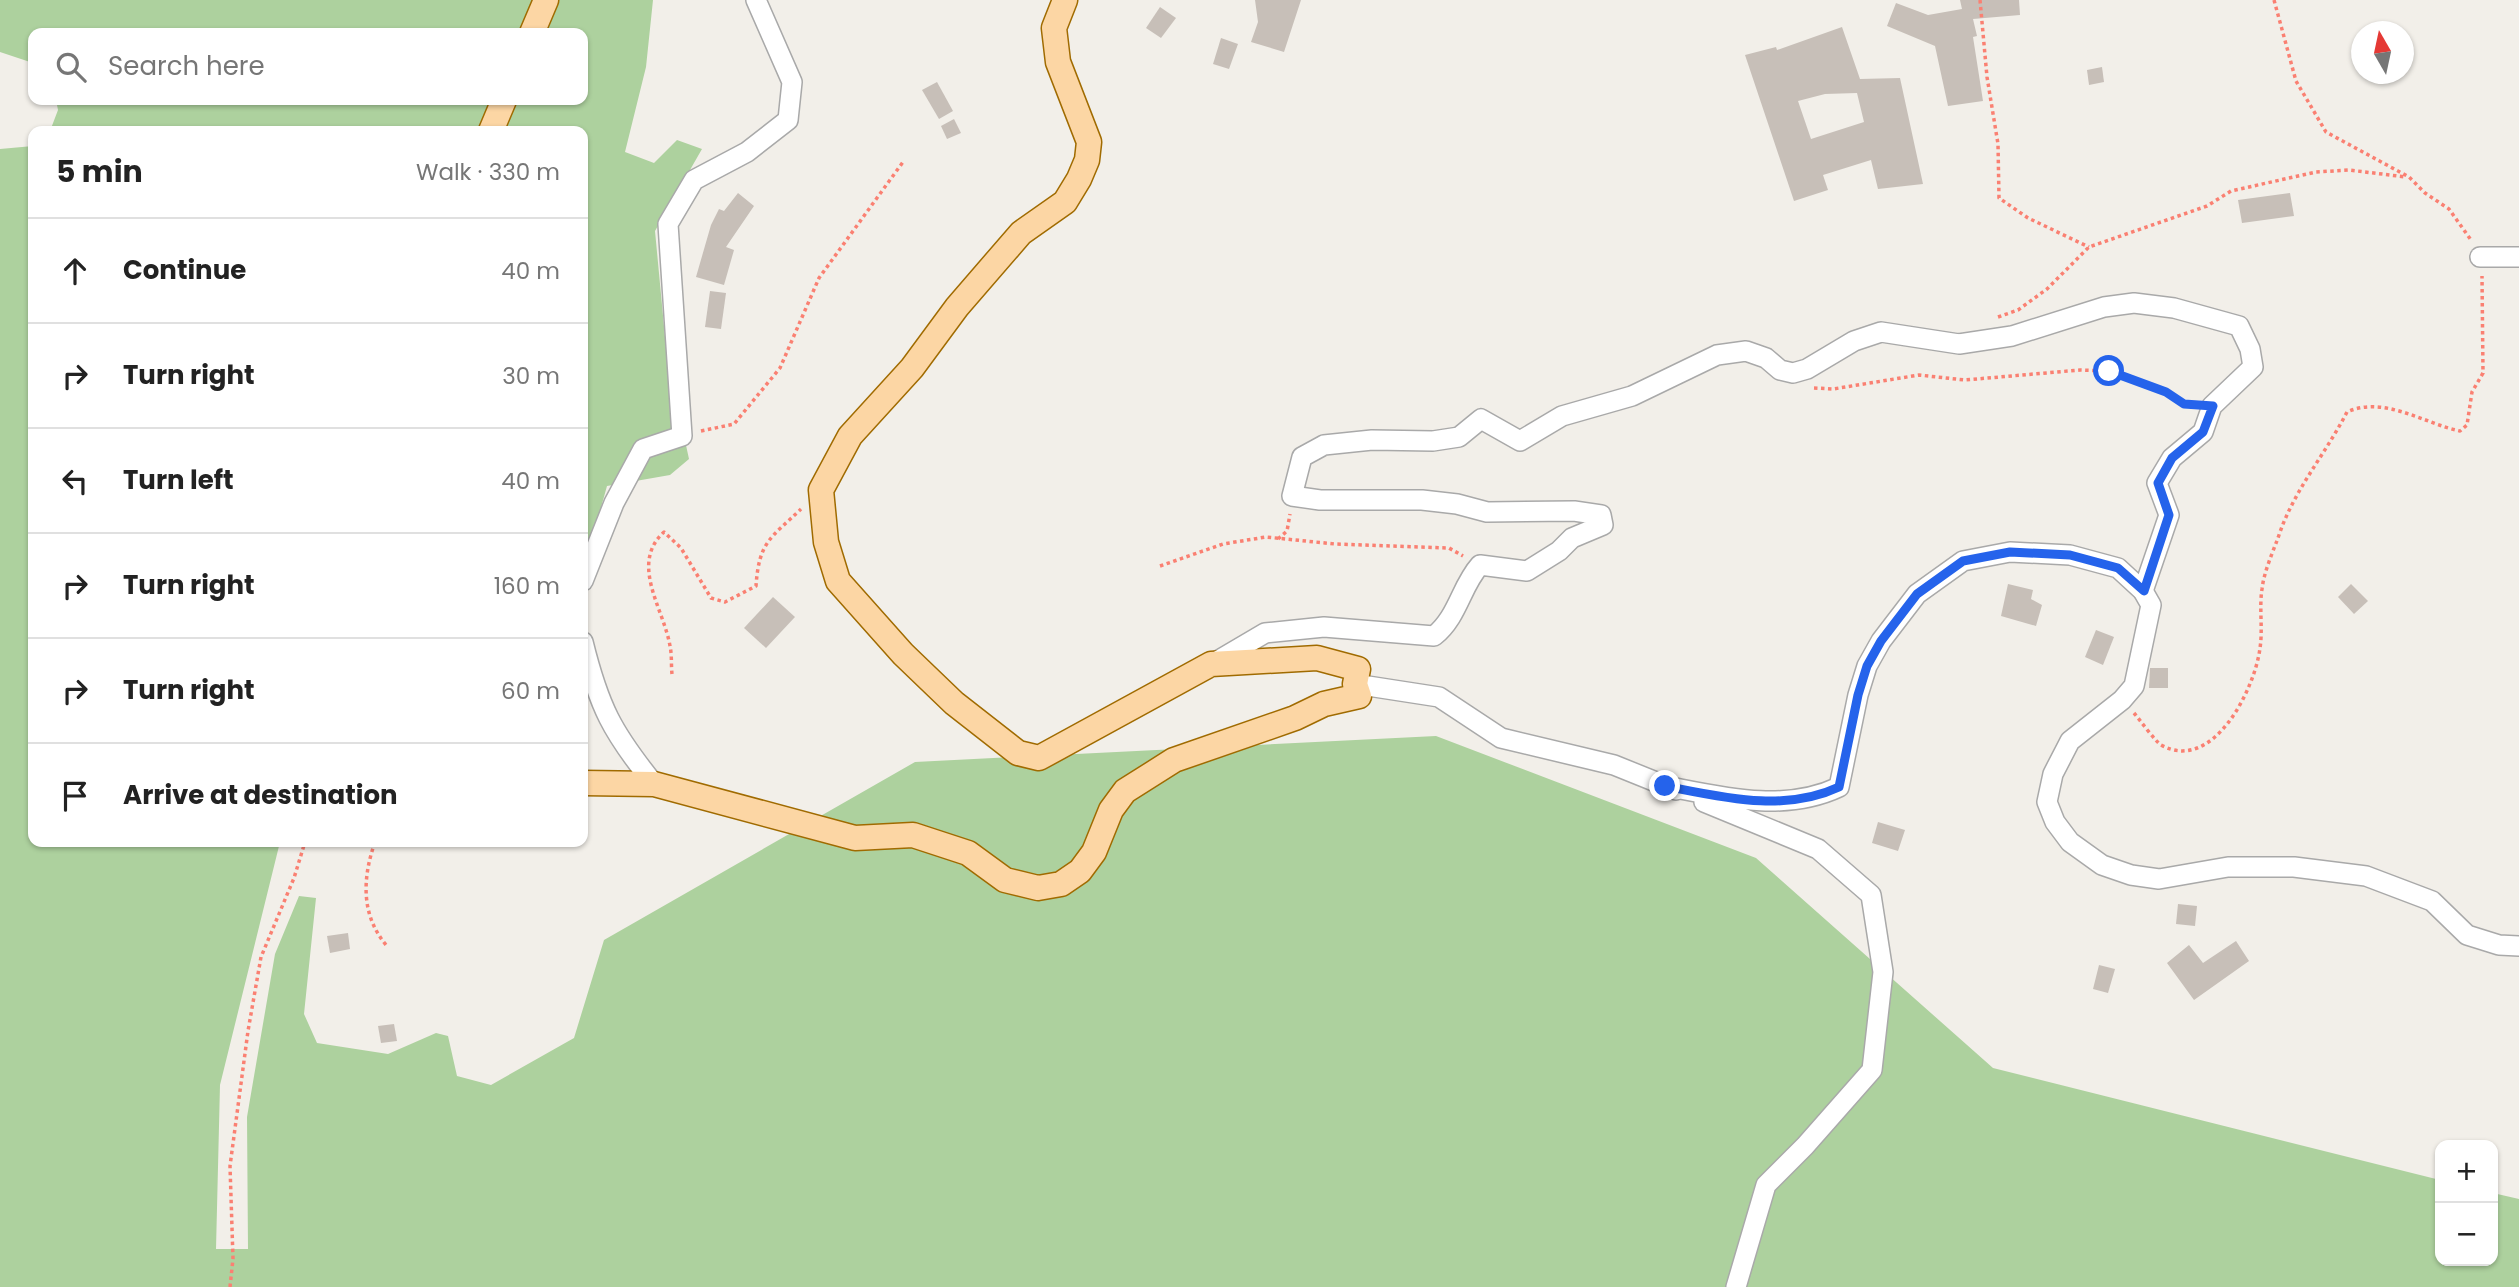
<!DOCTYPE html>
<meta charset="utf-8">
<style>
body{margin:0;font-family:Poppins,sans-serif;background:#f2f2f2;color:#222}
.controls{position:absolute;right:21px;bottom:21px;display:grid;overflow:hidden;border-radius:14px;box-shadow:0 2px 5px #0004}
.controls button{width:63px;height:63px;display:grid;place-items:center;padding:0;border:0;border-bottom:2px solid #e0e0e0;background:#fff;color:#222;font:35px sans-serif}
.compass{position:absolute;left:2351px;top:21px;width:63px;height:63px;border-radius:50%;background:#fff;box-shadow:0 2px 5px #0004;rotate:351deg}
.stop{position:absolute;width:21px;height:21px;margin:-16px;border:5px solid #2563eb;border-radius:50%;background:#fff}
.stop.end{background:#2563eb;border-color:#fff;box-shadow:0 2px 7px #0008}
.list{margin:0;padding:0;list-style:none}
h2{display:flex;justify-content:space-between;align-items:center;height:91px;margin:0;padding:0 28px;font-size:30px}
h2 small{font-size:23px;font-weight:400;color:#767676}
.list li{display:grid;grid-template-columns:46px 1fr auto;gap:21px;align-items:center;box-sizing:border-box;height:105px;padding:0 28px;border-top:2px solid #e0e0e0}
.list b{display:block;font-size:26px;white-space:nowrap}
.list em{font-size:23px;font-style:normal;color:#767676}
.icon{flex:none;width:38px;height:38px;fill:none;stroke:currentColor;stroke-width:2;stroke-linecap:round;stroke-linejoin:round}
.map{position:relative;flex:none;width:2519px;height:1287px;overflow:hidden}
.search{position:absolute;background:#fff;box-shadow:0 2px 5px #0004;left:28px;top:28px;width:560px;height:77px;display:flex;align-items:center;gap:18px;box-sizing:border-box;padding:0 24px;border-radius:14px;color:#767676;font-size:26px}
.panel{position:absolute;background:#fff;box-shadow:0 2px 5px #0004;left:28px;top:126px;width:560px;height:721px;border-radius:14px}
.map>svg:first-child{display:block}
.forest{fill:#add19e}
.building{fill:#c7bfb8;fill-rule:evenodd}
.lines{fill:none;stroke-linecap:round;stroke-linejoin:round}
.minor-casing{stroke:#a9a9a9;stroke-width:22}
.major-casing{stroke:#a06b00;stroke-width:27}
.path{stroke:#fa8072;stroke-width:3.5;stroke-dasharray:3.5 3.5;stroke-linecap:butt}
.minor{stroke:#fff;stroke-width:19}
.major{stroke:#fcd6a4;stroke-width:24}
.route{stroke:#2563eb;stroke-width:9}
</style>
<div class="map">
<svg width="2519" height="1287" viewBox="0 0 2519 1287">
<rect width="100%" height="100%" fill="#f2efe9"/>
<!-- forest -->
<g class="forest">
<path d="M0,0H653L646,67L625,152L654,163L677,140L702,149L655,231L667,358L689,459L670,475L607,486L583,572V131H50L58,110L56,100H583V33H33V63L0,52Z"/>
<path d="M33,146V842H280L220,1085L216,1249H248L247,1117L275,954L299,896L316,898L304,1014L317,1043L388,1054L436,1033L448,1036L457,1076L491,1085L574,1038L604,940L915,762L1436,736L1756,858L1993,1068L2440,1180V1261H2493V1193L2519,1199V1287H0V149Z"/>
</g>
<!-- building -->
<g class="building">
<path d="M1255,0H1301L1284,52L1251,42L1258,22Z"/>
<path d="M1960,0H2019L2020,15L1973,19L1977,36L1973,37L1983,101L1948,106L1935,46L1887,26L1896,3L1928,15L1962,9Z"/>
<path d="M1160,7L1176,18L1161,38L1146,28Z"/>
<path d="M1842,27L1860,79L1900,78L1923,184L1878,189L1871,160L1823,175L1828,190L1794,201L1745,55L1776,47L1777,50ZM1857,93L1864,122L1811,139L1798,101L1825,94Z"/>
<path d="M1221,38L1238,44L1229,69L1213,64Z"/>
<path d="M2102,67L2104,82L2089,85L2087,70Z"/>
<path d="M937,82L953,111L939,119L922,90Z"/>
<path d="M954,119L961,133L947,139L941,126Z"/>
<path d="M738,193L754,206L726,247L734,250L724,285L696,277L711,225L719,209L724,211Z"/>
<path d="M2290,193L2294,216L2242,223L2238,200Z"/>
<path d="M710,291L726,293L721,329L705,327Z"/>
<path d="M2008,584L2033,590L2031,599L2042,605L2036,626L2001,616Z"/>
<path d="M2351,584L2368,601L2354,614L2338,597Z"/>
<path d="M773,597L795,617L766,648L744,628Z"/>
<path d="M2096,630L2114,637L2103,665L2085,657Z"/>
<path d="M2150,668H2168V688H2149Z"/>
<path d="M1878,822L1905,830L1898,851L1872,843Z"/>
<path d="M2178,904L2197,906L2195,926L2176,924Z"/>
<path d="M348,933L350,949L330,953L327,936Z"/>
<path d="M2236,941L2249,961L2194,1000L2167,963L2189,945L2203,963Z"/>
<path d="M2099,965L2115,969L2108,993L2093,989Z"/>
<path d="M394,1024L397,1041L381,1043L378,1026Z"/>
</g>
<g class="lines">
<!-- minor casing -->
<g class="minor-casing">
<g id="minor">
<path d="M2480,257H2519"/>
<path d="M583,581L614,503L643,449L682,436L668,224L694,180L747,152L788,120L792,82L756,0"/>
<path d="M583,642C599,707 612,732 654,784"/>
<path d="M1214,663L1265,633L1324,627L1434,636C1458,617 1461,586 1480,565L1527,571L1559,551L1572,538L1603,525L1601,515L1574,511L1487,512L1457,504L1422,500H1320L1292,496L1302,457L1324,445L1372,440L1433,441L1459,437L1481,419L1520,441L1562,416L1632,396L1717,355L1746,351L1766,358L1780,370L1793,373L1807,369L1854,341L1881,332L1959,344L2012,336L2104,307L2134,303L2174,308L2239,326L2250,349L2253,367L2212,406L2203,432L2172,458L2157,483L2169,515L2143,591"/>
<path d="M1355,684L1439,697L1501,738L1614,765L1676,790"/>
<path d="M1665,786C1722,797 1784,813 1839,787L1858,695L1867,666L1881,641L1917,594L1963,561L2010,552L2070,555L2118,568L2143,591L2151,605L2134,686L2122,700L2070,741L2053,774L2047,802L2055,822L2070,842L2102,865L2131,875L2159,879L2228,867H2294L2366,876L2432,901L2467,935L2499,945L2519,946"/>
<path d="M1704,802L1818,849L1871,895L1883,972L1872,1070L1805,1146L1766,1185L1736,1287"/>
</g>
</g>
<!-- major casing -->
<g class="major-casing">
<g id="major">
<path d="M532,33L546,0"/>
<path d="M491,131L504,100"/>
<path d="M583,783L654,784L855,838L913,835L968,853L1005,880L1038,888L1061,884L1080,871L1094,852L1111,810L1125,791L1174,760L1295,718L1324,704L1359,696L1355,684L1358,669L1317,658L1211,664L1039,758L1018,753L954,703L903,654L838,581L826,542L821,490L850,436L912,368L957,307L1021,233L1065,202L1079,179L1087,160L1089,142L1058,62L1054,28L1065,0"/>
</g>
</g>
<!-- path -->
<g class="path">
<path d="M1980,0L1987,77L1998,144L1999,198L2028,218L2089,247"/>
<path d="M2274,0L2296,81L2326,132L2409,177L2425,193L2449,209L2471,240"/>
<path d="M1998,317L2018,310L2047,289L2089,247L2207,206L2231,191L2316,172L2349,170L2406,177"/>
<path d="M1814,388L1833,389L1919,375L1965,380L2080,370L2110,371L2166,392L2184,404H2192"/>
<path d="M701,431L734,424L780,368L819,278L903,162"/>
<path d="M1278,539L1287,531L1290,514"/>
<path d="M1160,566L1223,544L1266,537L1335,544L1449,548L1463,556"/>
<path d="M672,674C671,665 672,655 670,646C664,609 629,564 664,532L681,548L711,598L725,602L756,586C759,541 771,538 801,509"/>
<path d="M2134,713C2140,720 2155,741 2161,745C2213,774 2255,689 2260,648C2263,629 2259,608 2262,589C2264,572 2272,554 2278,538C2293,491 2325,455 2347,412C2384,395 2425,424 2460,431L2467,425L2472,392L2483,373L2482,276"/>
<path d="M375,842C362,879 361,916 387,946"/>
<path d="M230,1287L233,1259L230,1166L248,1031L261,957L294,878L305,842"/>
</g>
<!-- minor -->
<use href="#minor" class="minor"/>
<!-- major -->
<use href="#major" class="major"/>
</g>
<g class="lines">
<!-- route -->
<path class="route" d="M1665,786C1722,797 1784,813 1839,787L1858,695L1867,666L1881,641L1917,594L1963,561L2010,552L2070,555L2118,568L2144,591L2169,515L2158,483L2172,458L2203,432L2213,406L2184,404L2166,392L2109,371"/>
</g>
</svg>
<div class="controls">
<button>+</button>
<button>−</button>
</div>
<svg class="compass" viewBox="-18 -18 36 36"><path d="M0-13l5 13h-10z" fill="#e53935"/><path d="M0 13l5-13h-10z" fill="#767676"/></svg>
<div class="stop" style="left:2109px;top:371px"></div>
<div class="stop end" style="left:1665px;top:786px"></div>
<div class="search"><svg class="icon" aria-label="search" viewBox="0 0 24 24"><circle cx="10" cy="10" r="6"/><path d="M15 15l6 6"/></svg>Search here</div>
<section class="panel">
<h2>5 min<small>Walk · 330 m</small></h2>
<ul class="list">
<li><svg class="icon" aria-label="ahead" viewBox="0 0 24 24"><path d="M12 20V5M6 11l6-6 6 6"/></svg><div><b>Continue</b></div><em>40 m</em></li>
<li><svg class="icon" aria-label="right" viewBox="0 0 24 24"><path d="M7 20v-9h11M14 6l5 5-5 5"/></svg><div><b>Turn right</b></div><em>30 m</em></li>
<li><svg class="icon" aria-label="left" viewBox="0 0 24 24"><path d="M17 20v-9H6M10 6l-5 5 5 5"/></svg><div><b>Turn left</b></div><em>40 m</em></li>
<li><svg class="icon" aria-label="right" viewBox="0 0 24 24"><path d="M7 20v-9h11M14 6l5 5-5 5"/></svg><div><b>Turn right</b></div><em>160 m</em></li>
<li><svg class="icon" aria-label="right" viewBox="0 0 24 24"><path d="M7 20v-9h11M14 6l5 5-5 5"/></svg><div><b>Turn right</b></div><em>60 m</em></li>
<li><svg class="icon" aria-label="arrive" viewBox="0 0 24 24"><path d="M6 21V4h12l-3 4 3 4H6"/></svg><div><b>Arrive at destination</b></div></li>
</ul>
</section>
</div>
